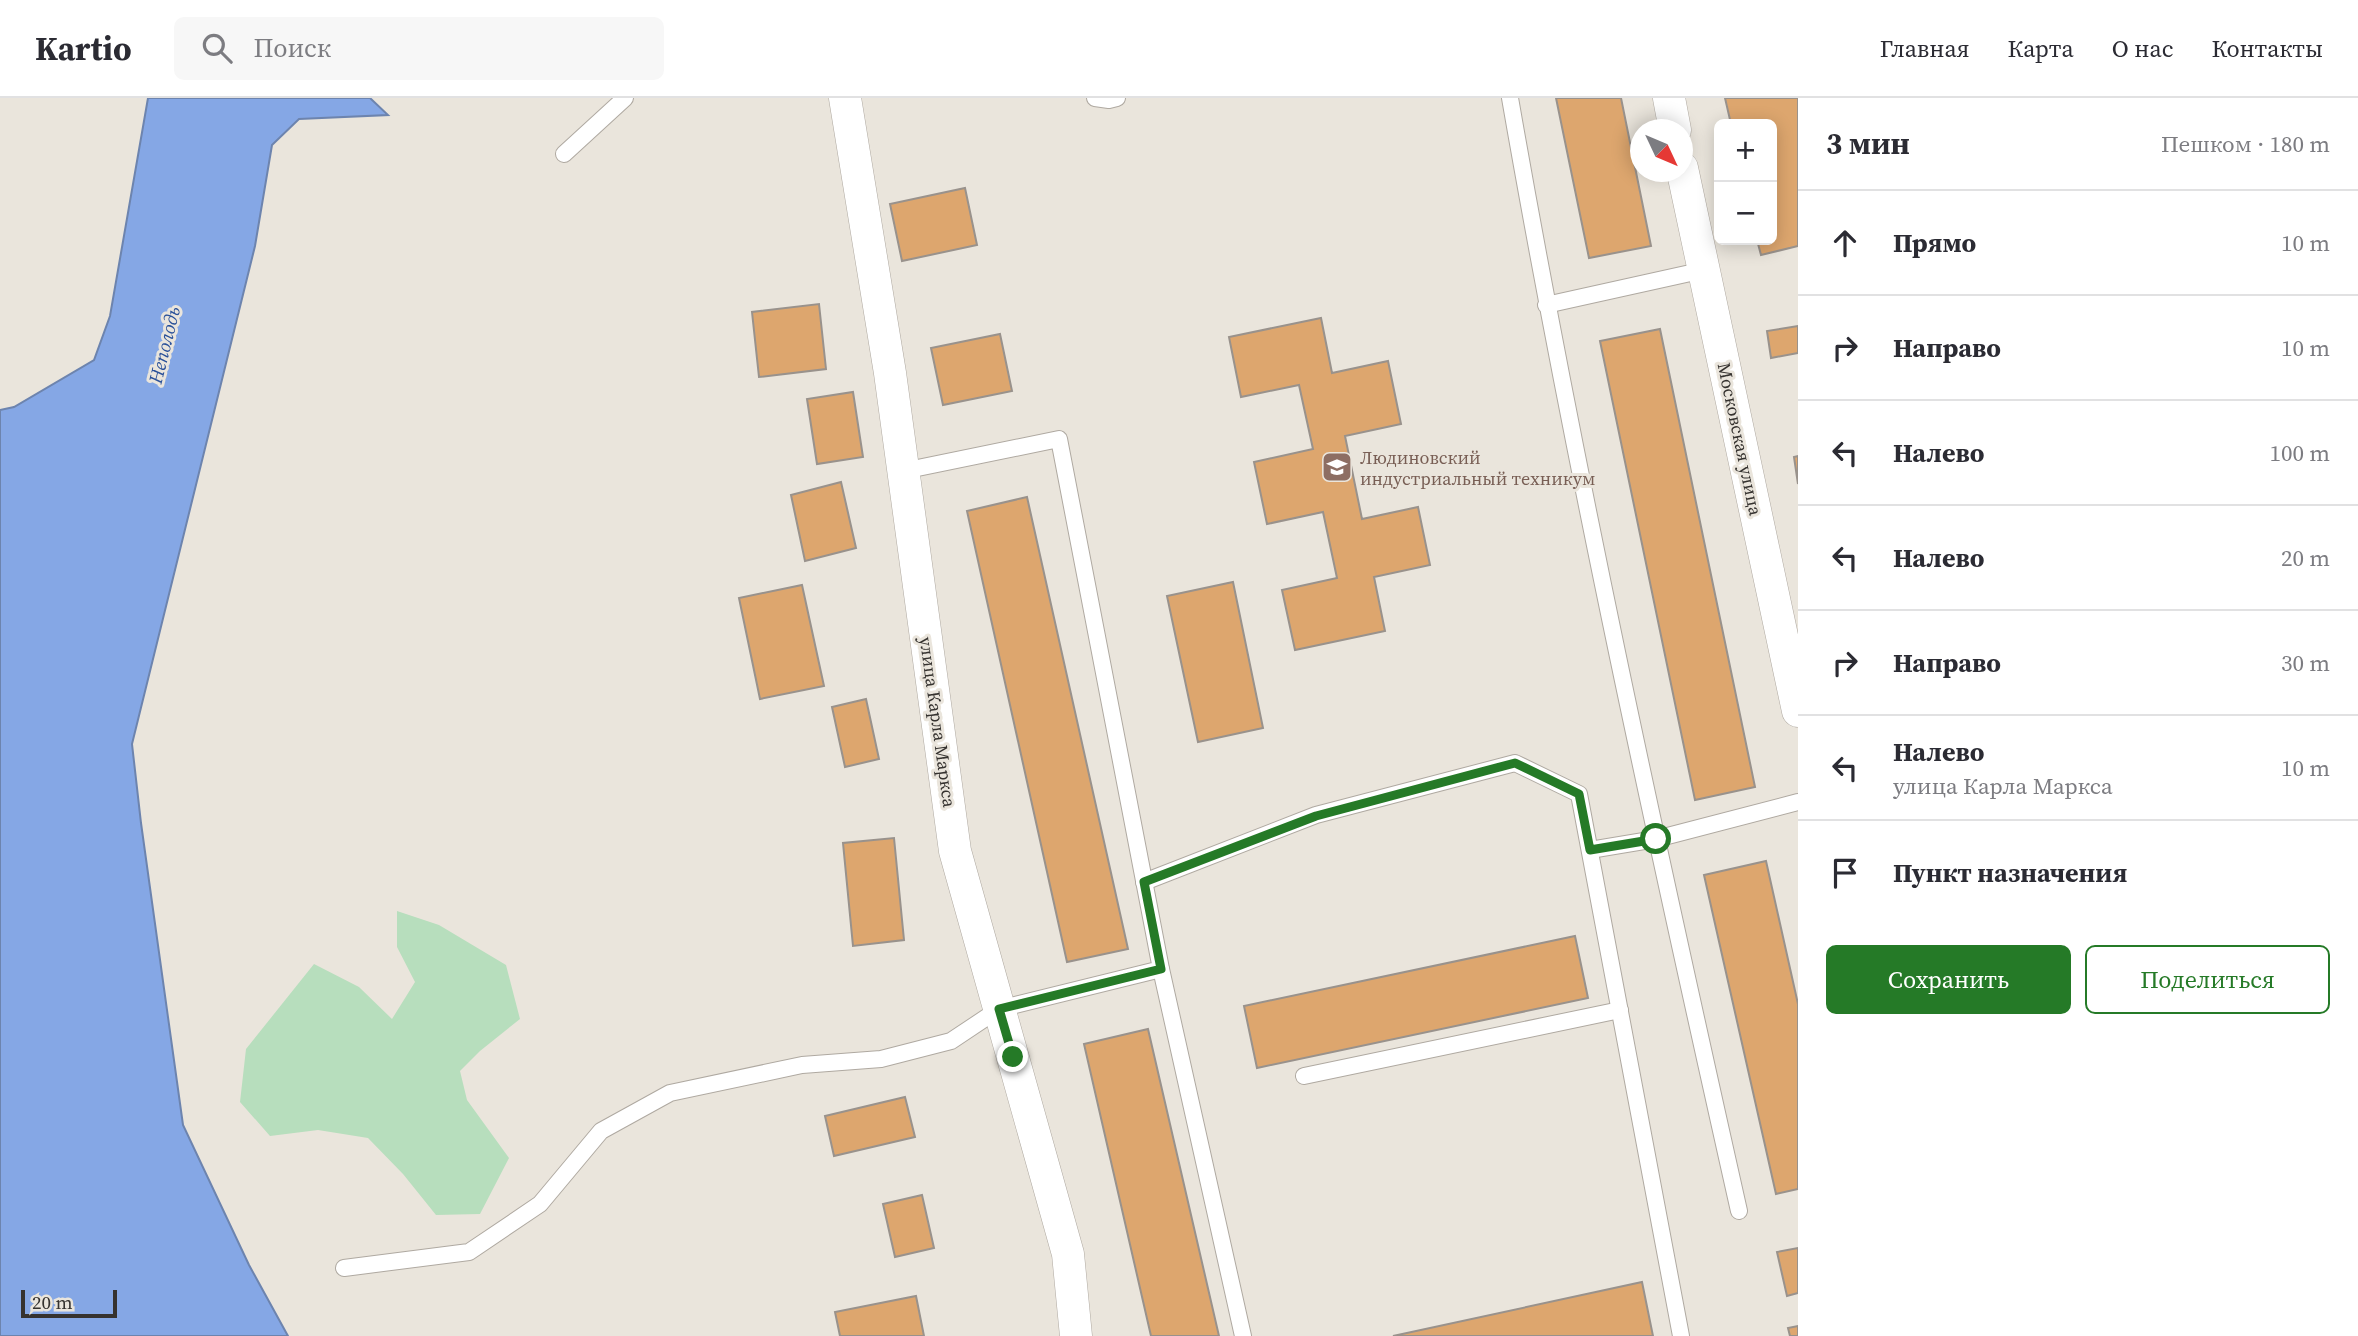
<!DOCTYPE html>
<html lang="ru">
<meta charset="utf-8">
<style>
body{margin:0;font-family:"Source Serif 4",serif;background:#f7f7f7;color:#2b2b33}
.controls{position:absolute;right:21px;top:21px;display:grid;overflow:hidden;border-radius:10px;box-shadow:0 4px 18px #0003}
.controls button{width:63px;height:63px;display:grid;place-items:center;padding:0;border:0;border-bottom:2px solid #e1e1e2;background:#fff;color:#2b2b33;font:35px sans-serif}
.compass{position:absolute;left:1630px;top:21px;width:63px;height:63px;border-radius:50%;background:#fff;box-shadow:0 4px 18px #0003;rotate:134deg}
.scale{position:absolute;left:21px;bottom:18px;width:96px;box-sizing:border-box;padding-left:7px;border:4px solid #35322f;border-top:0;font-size:19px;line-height:24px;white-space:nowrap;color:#35322f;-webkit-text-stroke:5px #eae5dc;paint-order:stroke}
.stop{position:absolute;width:21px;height:21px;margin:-16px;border:5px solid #257a27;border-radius:50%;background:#fff}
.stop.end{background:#257a27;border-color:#fff;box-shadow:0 2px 7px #0008}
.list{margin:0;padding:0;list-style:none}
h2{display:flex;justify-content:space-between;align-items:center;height:91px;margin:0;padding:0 28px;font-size:30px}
h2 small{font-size:23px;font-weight:400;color:#7c7c81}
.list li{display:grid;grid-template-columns:46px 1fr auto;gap:21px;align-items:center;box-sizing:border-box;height:105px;padding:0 28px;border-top:2px solid #e1e1e2}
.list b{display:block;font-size:26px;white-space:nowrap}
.list p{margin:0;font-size:23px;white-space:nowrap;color:#7c7c81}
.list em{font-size:23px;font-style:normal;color:#7c7c81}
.actions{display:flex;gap:14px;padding:21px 28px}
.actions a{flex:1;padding:16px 0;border:2px solid #257a27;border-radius:10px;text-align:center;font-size:24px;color:#257a27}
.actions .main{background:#257a27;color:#fff}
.icon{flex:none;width:38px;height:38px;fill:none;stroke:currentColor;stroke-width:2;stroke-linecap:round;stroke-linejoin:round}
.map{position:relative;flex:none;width:1798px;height:1238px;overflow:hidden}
header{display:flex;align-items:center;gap:42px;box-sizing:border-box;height:98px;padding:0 35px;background:#fff;border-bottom:2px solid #e1e1e2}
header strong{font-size:33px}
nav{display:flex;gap:38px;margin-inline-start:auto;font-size:24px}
.search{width:490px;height:63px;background:#f7f7f7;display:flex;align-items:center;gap:18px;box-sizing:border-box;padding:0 24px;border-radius:10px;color:#7c7c81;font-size:26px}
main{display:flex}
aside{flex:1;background:#fff}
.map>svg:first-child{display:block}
.green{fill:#b7debd}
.water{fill:#85a7e5;stroke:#6d84ae;stroke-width:2}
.building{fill:#dda66e;stroke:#99928c;stroke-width:2}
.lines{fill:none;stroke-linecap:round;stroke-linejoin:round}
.service-casing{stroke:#afa9a1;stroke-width:18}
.minor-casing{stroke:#afa9a1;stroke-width:33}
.service{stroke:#fff;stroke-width:16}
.minor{stroke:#fff;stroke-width:32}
.route{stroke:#257a27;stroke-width:9}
.labels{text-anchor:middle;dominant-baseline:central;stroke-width:6;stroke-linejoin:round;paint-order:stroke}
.street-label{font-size:18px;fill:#35322f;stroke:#eae5dc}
.education-label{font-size:18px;fill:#785e54;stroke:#eae5dc;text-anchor:start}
.water-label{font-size:19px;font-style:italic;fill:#295099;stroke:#eae5dc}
</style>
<header>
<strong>Kartio</strong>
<div class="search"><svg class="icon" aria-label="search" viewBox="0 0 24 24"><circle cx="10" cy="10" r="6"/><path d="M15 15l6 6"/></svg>Поиск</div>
<nav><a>Главная</a><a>Карта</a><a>О нас</a><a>Контакты</a></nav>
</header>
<main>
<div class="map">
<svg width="1798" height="1238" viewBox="0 0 1798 1238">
<rect width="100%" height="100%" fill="#eae5dc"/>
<!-- green -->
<path class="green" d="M397,813L439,827L506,867L520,921L480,953L460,973L467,1002L509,1060L480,1116L436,1117L403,1076L368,1040L318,1032L270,1038L240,1004L246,951L314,866L359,889L392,921L415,884L397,849Z"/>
<!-- water -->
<path class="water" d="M148,0H370L388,17L299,21L272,47L255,148L132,646L141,725L183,1027L249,1167L288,1238H0V312L14,309L94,262L110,218Z"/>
<!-- building -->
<g class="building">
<path d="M1556,0H1621L1651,148L1589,160Z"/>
<path d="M1725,0H1798V148L1761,157L1757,142H1772V26H1731Z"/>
<path d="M965,90L977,147L902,163L890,106Z"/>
<path d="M819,206L826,271L759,279L752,214Z"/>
<path d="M1321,220L1332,275L1388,263L1401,326L1345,338L1362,421L1418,409L1430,467L1374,479L1385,533L1295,552L1282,492L1337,480L1323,414L1267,426L1254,364L1313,351L1299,287L1241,299L1229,239Z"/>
<path d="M1798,228V255L1771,260L1767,233Z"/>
<path d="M1660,231L1755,689L1695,702L1600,243Z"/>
<path d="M1000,236L1012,293L943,307L931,250Z"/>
<path d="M853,294L863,359L817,366L807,301Z"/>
<path d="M1798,358V386L1794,359Z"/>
<path d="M841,384L856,450L805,463L791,397Z"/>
<path d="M1027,399L1128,851L1067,864L967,413Z"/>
<path d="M1233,484L1263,630L1198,644L1167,498Z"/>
<path d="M802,487L824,588L760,601L739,500Z"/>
<path d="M866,601L879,661L845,669L832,609Z"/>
<path d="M894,740L904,842L853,848L843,745Z"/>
<path d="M1766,763L1798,906V1091L1776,1096L1704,777Z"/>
<path d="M1575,838L1588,900L1257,970L1244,908Z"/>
<path d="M1148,931L1219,1238H1151L1084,946Z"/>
<path d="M905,999L915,1039L834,1058L825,1018Z"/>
<path d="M922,1097L934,1150L895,1159L883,1106Z"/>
<path d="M1798,1150V1195L1787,1198L1777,1154Z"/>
<path d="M1642,1184L1653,1238H1393Z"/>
<path d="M916,1198L924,1238H840L835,1214Z"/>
<path d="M1798,1228V1238H1790L1788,1230Z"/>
</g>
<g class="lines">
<!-- service casing -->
<g class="service-casing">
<g id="service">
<path d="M1095,0L1109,2L1117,0"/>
<path d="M1510,0C1575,373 1656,743 1739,1113"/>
<path d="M564,56L625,0"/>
<path d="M1546,207L1704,172"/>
<path d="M1590,752L1656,741L1798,704"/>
<path d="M1144,784L1316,717L1515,665L1579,696L1681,1238"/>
<path d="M1161,871L1243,1238"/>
<path d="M1304,978L1620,912"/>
<path d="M344,1170L469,1154L540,1106L601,1033L670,995L802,967L881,961L951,943L999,911L1161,871L1059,341L903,373"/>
</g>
</g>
<!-- minor casing -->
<g class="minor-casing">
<g id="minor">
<path d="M845,0L890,275L955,753L1068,1156L1076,1238"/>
<path d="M1669,0L1675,32"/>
<path d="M1682,70L1798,613"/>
</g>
</g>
<!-- service -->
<use href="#service" class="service"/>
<!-- minor -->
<use href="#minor" class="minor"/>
</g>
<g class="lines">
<!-- route -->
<path class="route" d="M1013,959L999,911L1161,871L1144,784L1316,718L1515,665L1579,696L1590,752L1656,741"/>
</g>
<!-- icons -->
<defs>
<g id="university-square" transform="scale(1.575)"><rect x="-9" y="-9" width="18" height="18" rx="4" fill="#8d6e63" stroke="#eae5dc"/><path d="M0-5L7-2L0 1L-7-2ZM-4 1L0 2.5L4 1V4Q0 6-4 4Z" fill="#fff"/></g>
</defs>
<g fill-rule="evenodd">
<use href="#university-square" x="1337" y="369"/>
</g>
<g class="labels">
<!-- street labels -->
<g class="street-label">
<text transform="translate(1740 341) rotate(78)">Московская улица</text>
<text transform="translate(938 624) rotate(82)">улица Карла Маркса</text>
</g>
<!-- education labels -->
<g class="education-label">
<text x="1360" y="359">Людиновский<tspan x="1360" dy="21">индустриальный техникум</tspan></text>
</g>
<!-- water labels -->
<g class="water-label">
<text transform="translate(164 247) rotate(-76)">Неполодь</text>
</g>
</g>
</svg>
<div class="controls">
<button>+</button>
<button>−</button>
</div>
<svg class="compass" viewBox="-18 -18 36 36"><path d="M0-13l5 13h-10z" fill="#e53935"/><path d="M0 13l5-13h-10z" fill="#7c7c81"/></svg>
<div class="scale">20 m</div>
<div class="stop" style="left:1656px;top:741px"></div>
<div class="stop end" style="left:1013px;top:959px"></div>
</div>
<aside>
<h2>3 мин<small>Пешком · 180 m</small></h2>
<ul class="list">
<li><svg class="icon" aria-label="ahead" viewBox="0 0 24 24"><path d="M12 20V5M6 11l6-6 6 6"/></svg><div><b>Прямо</b></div><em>10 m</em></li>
<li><svg class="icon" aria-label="right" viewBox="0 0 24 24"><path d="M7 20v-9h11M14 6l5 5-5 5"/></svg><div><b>Направо</b></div><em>10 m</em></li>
<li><svg class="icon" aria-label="left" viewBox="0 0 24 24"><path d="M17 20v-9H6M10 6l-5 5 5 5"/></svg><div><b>Налево</b></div><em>100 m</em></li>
<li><svg class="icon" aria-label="left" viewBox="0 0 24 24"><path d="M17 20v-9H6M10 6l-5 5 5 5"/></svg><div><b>Налево</b></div><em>20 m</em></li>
<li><svg class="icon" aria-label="right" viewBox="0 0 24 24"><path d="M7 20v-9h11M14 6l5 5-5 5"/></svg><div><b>Направо</b></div><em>30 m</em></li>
<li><svg class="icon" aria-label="left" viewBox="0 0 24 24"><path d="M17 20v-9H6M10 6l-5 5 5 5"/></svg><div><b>Налево</b><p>улица Карла Маркса</p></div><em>10 m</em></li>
<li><svg class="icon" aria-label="arrive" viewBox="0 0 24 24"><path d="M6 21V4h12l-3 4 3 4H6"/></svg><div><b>Пункт назначения</b></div></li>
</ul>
<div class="actions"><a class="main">Сохранить</a><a>Поделиться</a></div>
</aside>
</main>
